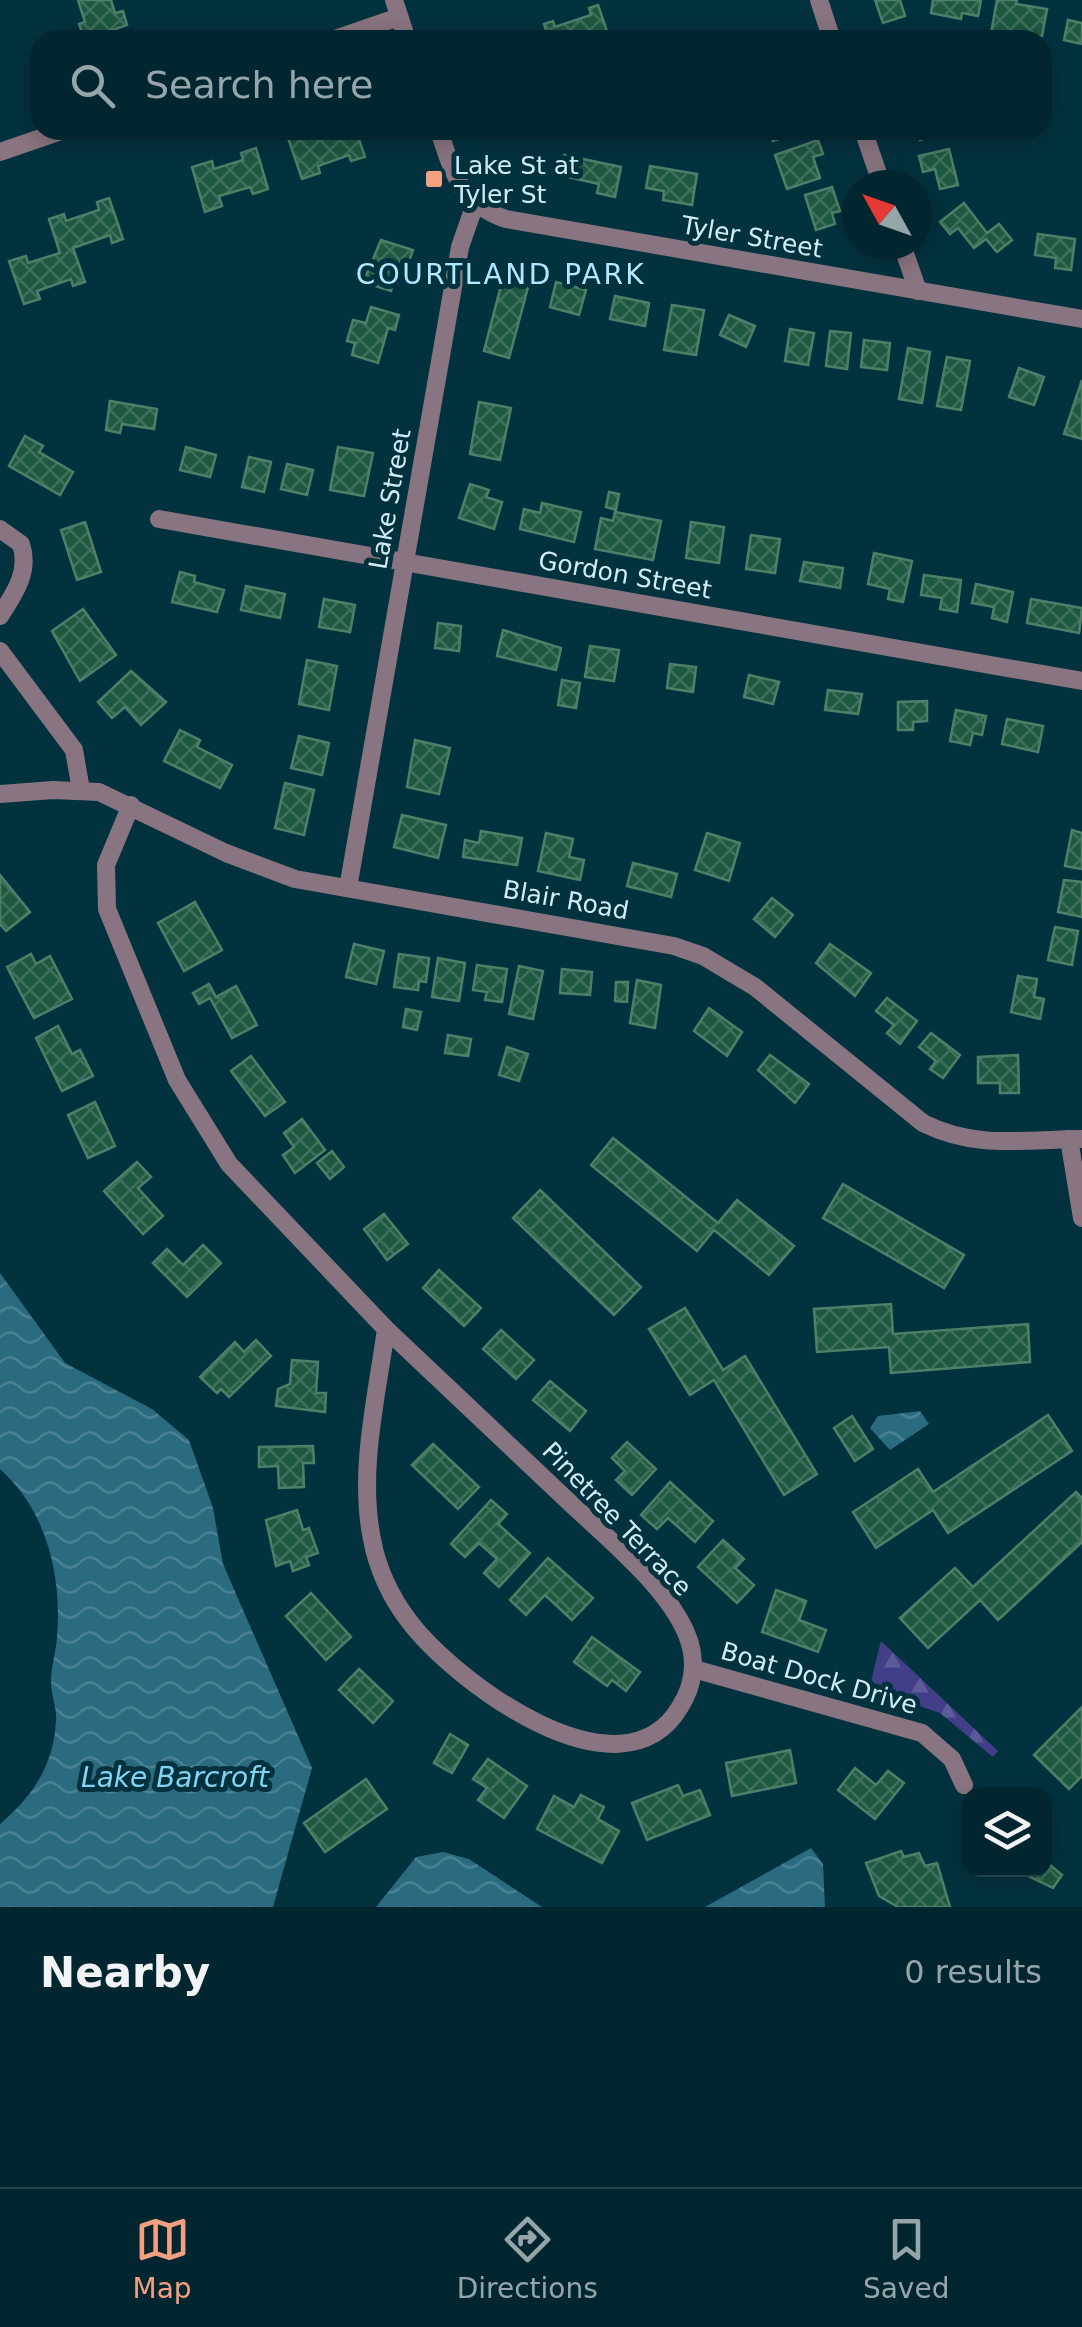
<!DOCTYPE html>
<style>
body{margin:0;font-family:"DejaVu Sans",sans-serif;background:#10323b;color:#f1f3f6}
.controls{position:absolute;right:30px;bottom:30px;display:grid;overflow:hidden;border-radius:20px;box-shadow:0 5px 25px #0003}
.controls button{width:90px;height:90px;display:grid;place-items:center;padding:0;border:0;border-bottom:2px solid #23434b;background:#02262f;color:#f1f3f6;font:50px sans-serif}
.compass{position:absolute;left:842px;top:170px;width:90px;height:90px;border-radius:50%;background:#02262f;box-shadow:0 5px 25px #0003;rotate:310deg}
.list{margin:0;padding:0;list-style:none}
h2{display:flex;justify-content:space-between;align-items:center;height:130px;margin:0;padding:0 40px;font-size:42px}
h2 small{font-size:32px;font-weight:400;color:#96a5aa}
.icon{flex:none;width:55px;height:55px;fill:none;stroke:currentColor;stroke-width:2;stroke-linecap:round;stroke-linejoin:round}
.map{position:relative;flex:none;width:1082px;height:1907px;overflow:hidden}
.search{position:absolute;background:#02262f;box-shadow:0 5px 25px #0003;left:30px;right:30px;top:30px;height:110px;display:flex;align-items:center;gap:25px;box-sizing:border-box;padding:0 35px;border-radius:30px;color:#96a5aa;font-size:38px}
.sheet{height:280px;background:#02262f}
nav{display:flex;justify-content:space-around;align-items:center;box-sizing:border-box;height:140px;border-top:2px solid #23434b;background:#02262f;font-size:28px;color:#96a5aa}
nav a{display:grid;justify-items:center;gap:5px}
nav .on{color:#f2a07f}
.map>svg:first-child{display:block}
.forest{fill:url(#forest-firs)}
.water{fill:url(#water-waves)}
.building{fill:url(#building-cross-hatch);stroke:#4e8069;stroke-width:2.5}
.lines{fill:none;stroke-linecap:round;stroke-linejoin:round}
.minor{stroke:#897581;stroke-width:18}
.poi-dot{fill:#f2a07f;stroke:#03323f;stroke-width:4}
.labels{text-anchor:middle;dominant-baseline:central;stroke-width:10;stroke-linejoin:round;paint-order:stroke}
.poi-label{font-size:25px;fill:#d1edf8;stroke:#03323f;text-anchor:start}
.street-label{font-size:25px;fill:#d1edf8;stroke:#03323f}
.neighbourhood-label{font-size:28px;letter-spacing:2.5px;fill:#b0e9ff;stroke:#03323f}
.water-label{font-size:28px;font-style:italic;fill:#82d4f2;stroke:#03323f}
</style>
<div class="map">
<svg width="1082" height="1907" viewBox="0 0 1082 1907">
<defs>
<pattern id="forest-firs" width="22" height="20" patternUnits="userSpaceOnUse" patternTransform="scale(2.5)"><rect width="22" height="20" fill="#433e88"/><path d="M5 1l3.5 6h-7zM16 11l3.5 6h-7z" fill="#5d5a9a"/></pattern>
<pattern id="water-waves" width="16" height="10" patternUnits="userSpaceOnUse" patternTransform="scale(2.5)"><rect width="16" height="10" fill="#2b6b80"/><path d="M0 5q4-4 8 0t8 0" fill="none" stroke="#498093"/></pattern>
<pattern id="building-cross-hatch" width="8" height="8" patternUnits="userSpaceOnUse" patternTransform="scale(2.5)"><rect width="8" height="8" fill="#1e5840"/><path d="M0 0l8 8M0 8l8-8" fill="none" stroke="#3e705c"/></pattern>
</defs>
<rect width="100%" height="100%" fill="#03323f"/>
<!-- forest -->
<path class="forest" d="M881,1641L998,1751L993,1757L940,1713L869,1689Z"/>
<!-- water -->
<g class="water">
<path d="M0,1273L65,1363L152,1409L189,1440L213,1508L223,1564L312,1768L273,1907H0V1824C33,1796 54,1765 56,1720C57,1708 51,1695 51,1682C51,1667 56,1652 57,1637C62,1576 47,1511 0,1469Z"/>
<path d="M920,1411L929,1424L890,1450L870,1428L878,1416Z"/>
<path d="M811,1848L823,1864L825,1907H705Z"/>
<path d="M443,1852L469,1859L542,1907H376L416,1857Z"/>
</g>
<!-- building -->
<g class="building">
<path d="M78,0H111L115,13L123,11L127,25L85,40L79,24L85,22Z"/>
<path d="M875,0H900L905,16L883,23Z"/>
<path d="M933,0H981L978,16L962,13L961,19L931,13Z"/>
<path d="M997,0H1017L1016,4L1047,9L1042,36L990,39Z"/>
<path d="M598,5L610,40H549L544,24L553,21L555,27L591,15L589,8Z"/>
<path d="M1068,20L1082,23V44L1064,40Z"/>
<path d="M302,130L305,135L321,130H356L365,157L351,161L349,155L318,166L320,173L302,179L287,135Z"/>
<path d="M770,130H793L794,134L773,141Z"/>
<path d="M917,130H951L920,140Z"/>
<path d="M818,140L823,154L813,157L820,178L787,189L775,155Z"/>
<path d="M256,148L268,189L253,194L250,187L219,196L222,206L205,212L192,167L212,161L214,169L243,160L241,153Z"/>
<path d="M949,149L958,185L940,189L935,169L923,172L919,156Z"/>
<path d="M564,155L621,167L615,197L597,193L599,184L559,175Z"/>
<path d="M650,166L697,174L692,205L663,200L664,191L646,188Z"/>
<path d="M832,187L840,211L832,213L835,224L816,230L805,195Z"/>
<path d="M109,198L123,239L112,243L110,235L73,248L85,282L73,286L71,279L37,291L40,299L24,304L9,261L26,256L28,263L60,253L49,219L64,214L66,221L99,210L97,202Z"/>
<path d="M964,203L987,233L999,224L1012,240L997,252L986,239L974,248L958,228L950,234L940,222Z"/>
<path d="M1038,234L1075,239L1071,270L1055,268L1056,258L1035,255Z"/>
<path d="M381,240L413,250L408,264L400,262L391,291L372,285L374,278L366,276Z"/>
<path d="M504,274L530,280L509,358L484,351Z"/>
<path d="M556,282L586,290L579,315L550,307Z"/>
<path d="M615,296L649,303L645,326L610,319Z"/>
<path d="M672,305L704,310L696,355L664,350Z"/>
<path d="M371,307L399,315L395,330L388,328L378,363L352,355L355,343L347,341L353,320L366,323Z"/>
<path d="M729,315L755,326L746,347L720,335Z"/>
<path d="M790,329L814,333L808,365L785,361Z"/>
<path d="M830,331L851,333L847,369L826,366Z"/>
<path d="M864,340L890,343L887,370L861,367Z"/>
<path d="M908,348L930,352L922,403L899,399Z"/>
<path d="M947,357L970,361L961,410L937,406Z"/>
<path d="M1019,368L1044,377L1034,405L1009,397Z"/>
<path d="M1082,380V439L1064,434Z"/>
<path d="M110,401L157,409L154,429L122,424L120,433L106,430Z"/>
<path d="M479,402L511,408L500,460L470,454Z"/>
<path d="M25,436L43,446L39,452L73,472L60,495L9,466Z"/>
<path d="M186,447L216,455L210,477L180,470Z"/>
<path d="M338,447L373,453L364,496L330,490Z"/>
<path d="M249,457L271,462L264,492L242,487Z"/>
<path d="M287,464L313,470L307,495L281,489Z"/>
<path d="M470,484L489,490L486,497L502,502L494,529L459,518Z"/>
<path d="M609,492L619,494L616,510L606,507Z"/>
<path d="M542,503L581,512L574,542L520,529L524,509L540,513Z"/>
<path d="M615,512L661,521L653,560L595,549L601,518L613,521Z"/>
<path d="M85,522L101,572L77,580L61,530Z"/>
<path d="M691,522L724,527L719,563L686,558Z"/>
<path d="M751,535L780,539L775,573L746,569Z"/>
<path d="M874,553L912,561L903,602L888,599L890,589L868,584Z"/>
<path d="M804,562L843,568L840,588L800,581Z"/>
<path d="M180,572L195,576L194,582L224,590L217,612L172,602Z"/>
<path d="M924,575L961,580L957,612L940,609L942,598L921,595Z"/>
<path d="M976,584L1013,592L1007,622L992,618L994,607L972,603Z"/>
<path d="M246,586L285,594L280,618L241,610Z"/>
<path d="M324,599L355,605L350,632L319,627Z"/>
<path d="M1031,599L1082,608L1079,633L1027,623Z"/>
<path d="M83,609L116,655L80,681L52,631Z"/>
<path d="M438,623L461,626L459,651L435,648Z"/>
<path d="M503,630L561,648L556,670L497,656Z"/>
<path d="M590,646L619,650L614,681L585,677Z"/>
<path d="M307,660L337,666L329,710L299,704Z"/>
<path d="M670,664L696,667L693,692L667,688Z"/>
<path d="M131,671L166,702L141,725L125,707L112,718L98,702Z"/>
<path d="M749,675L779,682L773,704L744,697Z"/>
<path d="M562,680L580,683L576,708L558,705Z"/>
<path d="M828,690L862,694L858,714L825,710Z"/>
<path d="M927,701V721L913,722V730H898V702Z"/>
<path d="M956,710L986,716L982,735L973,733L970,745L950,741Z"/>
<path d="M1007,719L1043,726L1038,752L1002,744Z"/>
<path d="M180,730L200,740L197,747L232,765L220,788L164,761Z"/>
<path d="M299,736L329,743L322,775L291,768Z"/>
<path d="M415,740L450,748L439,794L407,787Z"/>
<path d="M285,783L314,790L304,835L275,828Z"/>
<path d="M402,815L446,825L438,858L394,847Z"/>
<path d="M1072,830L1082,833V869L1065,866Z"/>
<path d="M481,831L522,838L517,865L463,857L465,840L479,843Z"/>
<path d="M546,833L573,839L569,857L584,860L580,880L538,871Z"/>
<path d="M707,833L740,843L729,881L695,870Z"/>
<path d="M633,863L677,874L671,897L627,886Z"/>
<path d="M0,875L30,912L6,931L0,924Z"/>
<path d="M1064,880L1082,882V917L1058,912Z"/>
<path d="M772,898L793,915L775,937L754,919Z"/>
<path d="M195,902L222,950L184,971L158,923Z"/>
<path d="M1055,927L1078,931L1072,965L1048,960Z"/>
<path d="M354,944L384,951L376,984L346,977Z"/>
<path d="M830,944L871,973L855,996L816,963Z"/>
<path d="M31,954L36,964L50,956L72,999L34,1018L7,967Z"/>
<path d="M399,954L429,958L426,982L419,981L418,990L394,987Z"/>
<path d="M438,958L465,963L459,1001L432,997Z"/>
<path d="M477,965L507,969L502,1002L485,1000L487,992L473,990Z"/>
<path d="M519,966L543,971L533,1019L509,1014Z"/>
<path d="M562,969L592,972L590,995L560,993Z"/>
<path d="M1018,976L1037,979L1034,997L1044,999L1040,1019L1011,1012Z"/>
<path d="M637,980L661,985L655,1028L630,1023Z"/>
<path d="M616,982H628L627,1002L615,1001Z"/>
<path d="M209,984L216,997L236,986L257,1025L232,1038L210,998L199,1004L193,993Z"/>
<path d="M887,998L917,1021L900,1044L887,1033L894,1025L876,1011Z"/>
<path d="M709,1008L742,1032L727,1056L694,1031Z"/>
<path d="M406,1009L421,1012L417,1030L403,1027Z"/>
<path d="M58,1026L72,1054L80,1050L93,1076L62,1091L36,1038Z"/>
<path d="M931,1033L960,1055L943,1078L930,1069L936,1061L919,1047Z"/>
<path d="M448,1035L471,1039L468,1056L445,1053Z"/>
<path d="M507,1047L528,1054L519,1081L499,1075Z"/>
<path d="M770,1055L809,1084L795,1103L758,1070Z"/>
<path d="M1018,1055L1019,1093H1000V1083H978V1057Z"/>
<path d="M251,1056L285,1102L265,1116L231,1071Z"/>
<path d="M95,1102L115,1146L88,1158L68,1115Z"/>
<path d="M302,1119L325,1150L295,1173L283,1155L294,1147L284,1133Z"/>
<path d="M613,1138L718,1223L737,1200L794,1246L769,1275L714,1230L697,1251L591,1165Z"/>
<path d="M332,1151L344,1167L330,1179L317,1163Z"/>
<path d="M137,1162L151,1177L138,1188L163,1216L143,1234L104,1191Z"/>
<path d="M843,1184L964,1255L944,1288L823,1218Z"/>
<path d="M540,1190L641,1287L614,1315L513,1218Z"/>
<path d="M384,1214L408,1244L387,1260L364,1229Z"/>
<path d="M203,1245L221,1263L187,1297L153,1263L167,1249L183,1265Z"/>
<path d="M439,1270L481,1308L464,1326L423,1288Z"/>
<path d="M891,1304L893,1334L1028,1324L1030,1362L891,1373L889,1347L817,1352L814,1309Z"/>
<path d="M685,1308L723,1370L745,1356L817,1474L784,1495L714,1380L690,1395L649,1329Z"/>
<path d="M501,1330L534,1360L516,1379L483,1349Z"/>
<path d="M256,1340L271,1356L229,1397L221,1389L217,1393L200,1377L235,1342L244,1352Z"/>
<path d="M292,1360L318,1362L316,1393H326L325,1412L276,1406L278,1389L290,1384Z"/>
<path d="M550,1381L586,1411L570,1431L533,1400Z"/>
<path d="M1048,1415L1072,1451L948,1533L933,1510L876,1548L853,1512L918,1469L933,1492Z"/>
<path d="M852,1416L873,1449L855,1461L834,1428Z"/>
<path d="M627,1442L656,1469L632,1495L616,1480L625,1471L612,1458Z"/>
<path d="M433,1444L479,1487L458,1509L412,1465Z"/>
<path d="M313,1446L314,1463H303L304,1487L279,1488L278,1466L259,1467V1447Z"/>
<path d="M670,1482L713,1521L695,1542L668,1518L657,1529L641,1515Z"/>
<path d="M1076,1492L1082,1498V1542L998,1620L980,1600L928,1648L900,1618L955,1568L973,1587Z"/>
<path d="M491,1500L507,1514L498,1524L530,1553L499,1587L484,1573L497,1559L479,1543L465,1557L451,1544Z"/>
<path d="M297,1510L303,1530L309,1528L318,1553L306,1557L309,1565L293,1571L290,1561L276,1566L266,1520Z"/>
<path d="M723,1540L744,1559L735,1568L754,1585L737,1603L698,1567Z"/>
<path d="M548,1558L593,1598L572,1620L545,1595L526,1615L510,1600Z"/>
<path d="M776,1590L806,1601L799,1620L826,1630L818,1652L762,1632Z"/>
<path d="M311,1593L351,1637L326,1660L286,1616Z"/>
<path d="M592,1637L640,1672L626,1691L612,1680L607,1686L574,1662Z"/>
<path d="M359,1669L393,1701L373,1723L339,1690Z"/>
<path d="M1082,1707V1776L1069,1789L1034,1755Z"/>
<path d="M450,1734L468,1745L452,1773L434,1763Z"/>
<path d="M790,1750L796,1783L732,1796L726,1763Z"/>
<path d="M488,1759L527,1786L504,1818L478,1800L487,1788L473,1779Z"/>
<path d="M855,1768L876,1785L888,1771L904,1783L875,1819L838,1790Z"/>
<path d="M366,1779L387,1809L325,1852L304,1823Z"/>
<path d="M678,1785L683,1796L700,1790L710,1815L647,1840L632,1803Z"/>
<path d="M581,1795L604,1807L598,1819L619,1831L602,1863L537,1829L554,1796L574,1807Z"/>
<path d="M901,1851L904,1857L919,1853L925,1866L937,1863L950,1907H898L879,1896L866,1863Z"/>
<path d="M1044,1860L1062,1875L1053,1888L1016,1870H1044Z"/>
</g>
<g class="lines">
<!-- minor -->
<g class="minor">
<path d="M394,0L407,40"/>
<path d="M819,0L832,40"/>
<path d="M332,40L399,17"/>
<path d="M439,130C452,171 461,204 506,219L1082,319"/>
<path d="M863,130L882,185"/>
<path d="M0,152L64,130"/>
<path d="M902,245L918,291"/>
<path d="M159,519L1082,681"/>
<path d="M0,529L21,544C30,571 15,593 0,616"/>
<path d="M0,651L74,750L81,790"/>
<path d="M0,794L53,790L99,792L226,853L295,879L674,946L703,956L755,987L923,1123C977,1150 1025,1139 1082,1139"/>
<path d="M131,805L106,865L107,909L177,1080L229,1164L386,1329C377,1396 358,1471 372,1539C377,1568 391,1598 409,1621C454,1681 621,1806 680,1707C694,1685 697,1660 687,1635C668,1587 605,1536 567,1500C507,1443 447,1386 386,1329"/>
<path d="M348,888L460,247L475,204"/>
<path d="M1069,1139L1082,1218"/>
<path d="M694,1669L922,1733L952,1759L964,1785"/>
</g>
</g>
<!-- markers -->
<rect class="poi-dot" x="424" y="169" width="20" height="20" rx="5"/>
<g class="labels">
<!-- poi labels -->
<g class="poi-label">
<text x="454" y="165">Lake St at<tspan x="454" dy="29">Tyler St</tspan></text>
</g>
<!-- street labels -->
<g class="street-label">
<text transform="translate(752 237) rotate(10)">Tyler Street</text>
<text transform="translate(390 499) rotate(-80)">Lake Street</text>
<text transform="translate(625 575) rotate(10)">Gordon Street</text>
<text transform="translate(566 900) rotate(10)">Blair Road</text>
<text transform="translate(617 1519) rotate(46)">Pinetree Terrace</text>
<text transform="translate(819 1678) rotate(16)">Boat Dock Drive</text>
</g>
<!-- neighbourhood labels -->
<g class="neighbourhood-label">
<text x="501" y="274">COURTLAND PARK</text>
</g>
<!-- water labels -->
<g class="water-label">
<text x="175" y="1777">Lake Barcroft</text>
</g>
</g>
</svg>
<div class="controls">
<button><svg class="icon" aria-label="layers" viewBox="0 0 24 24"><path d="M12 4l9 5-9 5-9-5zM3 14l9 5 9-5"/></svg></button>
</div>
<svg class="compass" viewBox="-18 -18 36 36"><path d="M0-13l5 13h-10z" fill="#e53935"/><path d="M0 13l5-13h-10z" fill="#96a5aa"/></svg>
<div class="search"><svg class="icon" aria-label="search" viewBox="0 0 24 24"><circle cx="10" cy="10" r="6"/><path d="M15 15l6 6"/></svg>Search here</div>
</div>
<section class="sheet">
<h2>Nearby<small>0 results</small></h2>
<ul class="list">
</ul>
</section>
<nav>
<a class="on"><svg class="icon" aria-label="map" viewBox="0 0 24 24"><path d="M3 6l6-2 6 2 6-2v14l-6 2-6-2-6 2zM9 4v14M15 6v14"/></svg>Map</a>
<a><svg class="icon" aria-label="directions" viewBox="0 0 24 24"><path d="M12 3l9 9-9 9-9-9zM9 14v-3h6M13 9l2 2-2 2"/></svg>Directions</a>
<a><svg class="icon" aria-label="saved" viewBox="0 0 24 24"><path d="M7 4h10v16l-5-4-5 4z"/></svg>Saved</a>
</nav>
